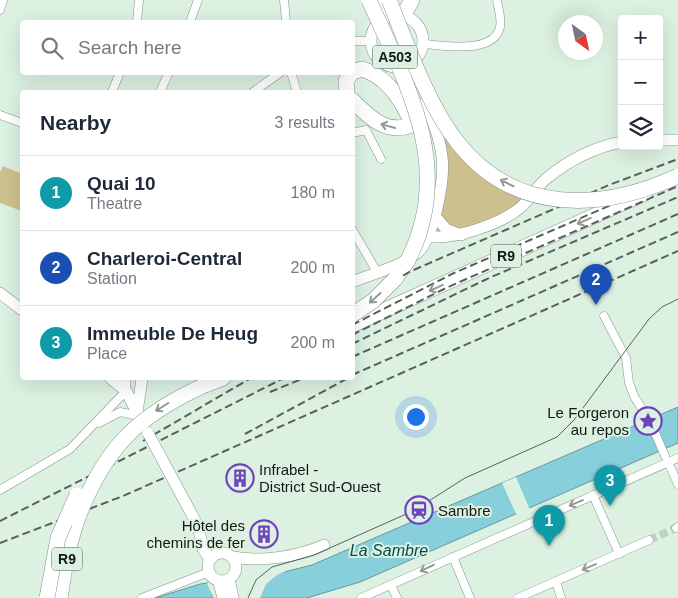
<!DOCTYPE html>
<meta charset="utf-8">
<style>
body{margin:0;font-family:Arial,sans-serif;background:#f2f2f3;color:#1f2937}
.controls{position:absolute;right:15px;top:15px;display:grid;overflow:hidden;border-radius:5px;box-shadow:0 5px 20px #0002}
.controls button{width:45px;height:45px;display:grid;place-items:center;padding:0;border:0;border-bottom:1px solid #e0e1e3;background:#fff;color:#1f2937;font:25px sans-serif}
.compass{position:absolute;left:558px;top:15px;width:45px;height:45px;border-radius:50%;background:#fff;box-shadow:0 5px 20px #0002;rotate:147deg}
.you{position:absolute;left:415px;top:416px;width:18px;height:18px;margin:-12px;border:4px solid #fff;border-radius:50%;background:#1a73e8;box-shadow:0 0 0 8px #1a73e833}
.badge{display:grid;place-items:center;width:32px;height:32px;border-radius:50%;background:#7043bb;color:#fff;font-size:16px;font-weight:700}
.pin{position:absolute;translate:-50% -41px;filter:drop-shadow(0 1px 2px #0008)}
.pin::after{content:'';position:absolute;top:26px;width:18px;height:15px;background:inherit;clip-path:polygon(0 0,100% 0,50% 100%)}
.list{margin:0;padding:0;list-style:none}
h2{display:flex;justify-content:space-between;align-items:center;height:65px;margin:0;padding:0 20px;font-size:21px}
h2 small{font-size:16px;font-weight:400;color:#747a83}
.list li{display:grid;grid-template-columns:32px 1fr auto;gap:15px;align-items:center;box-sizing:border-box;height:75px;padding:0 20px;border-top:1px solid #e0e1e3}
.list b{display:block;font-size:19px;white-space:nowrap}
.list p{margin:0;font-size:16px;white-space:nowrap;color:#747a83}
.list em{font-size:16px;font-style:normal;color:#747a83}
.icon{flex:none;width:28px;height:28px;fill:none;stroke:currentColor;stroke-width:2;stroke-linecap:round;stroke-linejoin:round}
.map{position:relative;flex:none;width:678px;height:598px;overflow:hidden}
.search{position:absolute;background:#fff;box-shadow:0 5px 20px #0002;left:20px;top:20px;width:335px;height:55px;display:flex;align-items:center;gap:12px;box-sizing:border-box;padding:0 18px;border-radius:5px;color:#747a83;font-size:19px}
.panel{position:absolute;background:#fff;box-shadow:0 5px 20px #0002;left:20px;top:90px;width:335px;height:290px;border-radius:5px}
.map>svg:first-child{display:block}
.green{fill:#cec08e}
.water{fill:#88cfdc;stroke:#6598a0}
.pier{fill:#dcf1e1}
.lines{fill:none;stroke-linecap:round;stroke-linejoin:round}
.street-tunnel{stroke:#bed1c2;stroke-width:8;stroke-dasharray:8 4;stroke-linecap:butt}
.street-casing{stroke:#839687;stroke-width:9}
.secondary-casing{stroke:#839687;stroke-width:12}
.highway-casing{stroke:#839687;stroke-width:16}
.street{stroke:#fff;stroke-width:8}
.secondary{stroke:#fff;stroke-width:11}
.highway{stroke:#fff;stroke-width:15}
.tram{stroke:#566259;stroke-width:1}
.rail{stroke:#566259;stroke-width:2;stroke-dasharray:8 4;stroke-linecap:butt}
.secondary-bridge-casing{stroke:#839687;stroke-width:12;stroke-linecap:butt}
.highway-bridge-casing{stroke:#839687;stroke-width:16;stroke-linecap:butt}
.secondary-bridge{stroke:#fff;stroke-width:11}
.highway-bridge{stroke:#fff;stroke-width:15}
.oneway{stroke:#949895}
.labels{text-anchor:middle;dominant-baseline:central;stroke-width:4;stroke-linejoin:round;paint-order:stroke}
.shield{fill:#dcf1e1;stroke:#4f5a51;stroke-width:1}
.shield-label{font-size:14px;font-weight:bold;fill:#121913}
.poi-label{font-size:15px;fill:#121913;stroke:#dcf1e1;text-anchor:end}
.water-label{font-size:16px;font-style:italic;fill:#064952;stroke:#dcf1e1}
</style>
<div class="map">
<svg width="678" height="598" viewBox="0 0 678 598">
<rect width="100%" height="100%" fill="#dcf1e1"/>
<!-- green -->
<g class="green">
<path d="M442,136H447L525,197L513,209L465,230L433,233Z"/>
<path d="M3,166L22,174V211L0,203V172Z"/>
</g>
<!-- water -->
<path class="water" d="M678,407V443L360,582L307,598H155L200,584L284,572L312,565Z"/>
<!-- pier -->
<g class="pier">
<path d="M516,477L530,510L517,516L502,483Z"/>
<path d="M285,569L286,571L277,575L266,584L260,598H214L207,584L210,580Z"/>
</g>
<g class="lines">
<!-- street-tunnel -->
<path class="street-tunnel" d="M649,540L676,528"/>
<!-- street casing -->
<g class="street-casing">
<g id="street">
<path d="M284,0L286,22"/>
<path d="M0,10L3,0"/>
<path d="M137,22L139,0"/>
<path d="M190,22L198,0"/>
<path d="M352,41H371"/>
<path d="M423,44C443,45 494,55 500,27C502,19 498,8 497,0"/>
<path d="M291,72L297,92"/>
<path d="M112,92L120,72"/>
<path d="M160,92L169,72"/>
<path d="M253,92L281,72"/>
<path d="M0,115L22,123"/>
<path d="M352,133L366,130L381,159"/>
<path d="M352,229L377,272"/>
<path d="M604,316L626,358L629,383L635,398L649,419L665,456"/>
<path d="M99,423L120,412L139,416"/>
<path d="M669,464L678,484"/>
<path d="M0,490L70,449L126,391V378"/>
<path d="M593,495L619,554"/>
<path d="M676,528L678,527"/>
<path d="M453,557L470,598"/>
<path d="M556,581L561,598"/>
<path d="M391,585L397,598"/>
<path d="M142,598L209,572"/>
<path d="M361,598L678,458"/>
<path d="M518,598L649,540"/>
</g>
</g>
<!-- secondary casing -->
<g class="secondary-casing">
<g id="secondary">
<circle cx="397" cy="41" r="26"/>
<path d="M659,140H678"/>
<path d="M435,216L446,229L461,235"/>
<path d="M429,236C453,241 503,223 521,207C531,198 537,186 547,178C568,161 595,147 622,142"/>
<path d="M352,282C372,274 399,267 416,254C434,240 445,179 442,157C440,137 432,120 425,102"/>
<path d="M0,293L22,310"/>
<path d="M110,378L126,391L145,428"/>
<path d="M137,412L142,379"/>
<path d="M198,526L203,549L210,559"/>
<circle cx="222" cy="567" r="14"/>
<path d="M233,557C261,562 298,557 324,545"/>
<path d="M229,579L233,598"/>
<path d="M219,582L223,598"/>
</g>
</g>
<!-- highway casing -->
<g class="highway-casing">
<g id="highway">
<path d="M379,0L393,15"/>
<path d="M403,16L412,0"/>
<path d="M352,72L362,69C386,76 400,97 410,119"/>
<path d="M347,92L346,81L352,72"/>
<path d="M352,100C371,119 389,137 416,123L425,110"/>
<path d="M395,279L408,260"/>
<path d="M352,325L645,193"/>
<path d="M205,385L223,378"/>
<path d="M60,598L67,554L77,520"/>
</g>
</g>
<!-- street -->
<use href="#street" class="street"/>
<!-- secondary -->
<use href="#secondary" class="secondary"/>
<!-- highway -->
<use href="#highway" class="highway"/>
<!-- tram -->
<path class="tram" d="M248,598L256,580L272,567L314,555L413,511L465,478L557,437L574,420L649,319L662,307L678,299"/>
<!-- rail -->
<g class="rail">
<path d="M352,307L409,272L609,185L678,159"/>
<path d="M352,325L454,273L678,176"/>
<path d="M352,335L446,288L678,186"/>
<path d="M352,344L489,278L678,197"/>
<path d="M352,357L678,214"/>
<path d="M352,375L678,232"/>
<path d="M270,392L304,378"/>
<path d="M245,434L348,378"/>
<path d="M143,441L251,378"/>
<path d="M0,521L284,378"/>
<path d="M0,543L123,496L678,251"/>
</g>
<!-- secondary-bridge casing -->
<g class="secondary-bridge-casing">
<path id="secondary-bridge" d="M148,433L198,526"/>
</g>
<!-- highway-bridge casing -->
<g class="highway-bridge-casing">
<g id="highway-bridge">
<path d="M369,0C407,85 455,168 408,260"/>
<path d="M389,0C407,44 428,106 458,143C515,215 602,211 678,176"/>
<path d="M352,315L373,301L395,279"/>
<path d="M77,520C104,449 136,416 205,385"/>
<path d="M47,598L58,538L77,495"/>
</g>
</g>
<!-- secondary-bridge -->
<use href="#secondary-bridge" class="secondary-bridge"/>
<!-- highway-bridge -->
<use href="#highway-bridge" class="highway-bridge"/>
</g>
<!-- one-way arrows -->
<defs><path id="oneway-shaft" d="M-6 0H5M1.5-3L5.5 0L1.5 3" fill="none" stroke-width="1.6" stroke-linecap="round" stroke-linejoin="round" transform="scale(1.25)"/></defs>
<g class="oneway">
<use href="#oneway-shaft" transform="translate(388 126) rotate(-165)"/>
<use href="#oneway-shaft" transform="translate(507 183) rotate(-153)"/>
<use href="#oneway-shaft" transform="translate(584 221) rotate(156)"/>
<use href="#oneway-shaft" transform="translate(436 288) rotate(156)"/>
<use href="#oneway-shaft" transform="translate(375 298) rotate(138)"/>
<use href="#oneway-shaft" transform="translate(162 407) rotate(148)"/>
<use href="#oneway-shaft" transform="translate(576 503) rotate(157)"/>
<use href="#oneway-shaft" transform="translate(589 567) rotate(157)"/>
<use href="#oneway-shaft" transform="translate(427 568) rotate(155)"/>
</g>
<!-- icons -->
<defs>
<g id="sight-ring" transform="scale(1.4375)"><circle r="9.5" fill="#dcf1e1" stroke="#7043bb" stroke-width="1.5"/><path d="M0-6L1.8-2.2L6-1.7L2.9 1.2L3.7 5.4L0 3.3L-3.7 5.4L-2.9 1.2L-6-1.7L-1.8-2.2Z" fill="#7043bb"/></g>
<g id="building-ring" transform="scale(1.4375)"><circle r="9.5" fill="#dcf1e1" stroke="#7043bb" stroke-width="1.5"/><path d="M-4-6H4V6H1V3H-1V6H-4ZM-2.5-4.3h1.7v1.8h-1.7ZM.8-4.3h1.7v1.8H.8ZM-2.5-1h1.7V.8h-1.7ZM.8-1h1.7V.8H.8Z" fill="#7043bb"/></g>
<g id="station-ring" transform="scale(1.4375)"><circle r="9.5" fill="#dcf1e1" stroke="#7043bb" stroke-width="1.5"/><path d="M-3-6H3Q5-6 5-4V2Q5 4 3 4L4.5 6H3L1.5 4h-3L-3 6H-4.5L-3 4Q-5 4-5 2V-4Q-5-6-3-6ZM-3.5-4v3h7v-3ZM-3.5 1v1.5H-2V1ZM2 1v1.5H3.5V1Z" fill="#7043bb"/></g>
</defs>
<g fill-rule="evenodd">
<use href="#sight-ring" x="648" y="421"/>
<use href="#building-ring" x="240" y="478"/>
<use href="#station-ring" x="419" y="510"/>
<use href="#building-ring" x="264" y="534"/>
</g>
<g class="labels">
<!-- shield labels -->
<g class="shield">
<rect x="372.5" y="45.5" width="45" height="23" rx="4"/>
<rect x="491" y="244.5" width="30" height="23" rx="4"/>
<rect x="52" y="547.5" width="30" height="23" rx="4"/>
</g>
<g class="shield-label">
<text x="395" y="57">A503</text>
<text x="506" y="256">R9</text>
<text x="67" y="559">R9</text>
</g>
<!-- poi labels -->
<g class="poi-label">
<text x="629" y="412">Le Forgeron<tspan x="629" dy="17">au repos</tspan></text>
<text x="259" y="469" text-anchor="start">Infrabel -<tspan x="259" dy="17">District Sud-Ouest</tspan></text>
<text x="438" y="510" text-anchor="start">Sambre</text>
<text x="245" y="525">Hôtel des<tspan x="245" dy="17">chemins de fer</tspan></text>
</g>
<!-- water labels -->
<g class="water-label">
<text x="389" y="550">La Sambre</text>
</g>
</g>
</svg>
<div class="controls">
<button>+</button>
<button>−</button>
<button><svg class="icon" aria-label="layers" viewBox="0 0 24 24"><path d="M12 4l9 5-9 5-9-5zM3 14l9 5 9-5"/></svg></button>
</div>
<svg class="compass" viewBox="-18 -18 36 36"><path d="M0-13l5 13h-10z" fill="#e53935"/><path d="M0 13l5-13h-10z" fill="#747a83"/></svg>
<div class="you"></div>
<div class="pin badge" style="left:549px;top:546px;background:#0f9aa8">1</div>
<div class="pin badge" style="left:596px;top:305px;background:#1a4fb4">2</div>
<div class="pin badge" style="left:610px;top:506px;background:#0f9aa8">3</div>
<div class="search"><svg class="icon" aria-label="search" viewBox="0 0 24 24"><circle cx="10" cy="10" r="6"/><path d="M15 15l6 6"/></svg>Search here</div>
<section class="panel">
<h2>Nearby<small>3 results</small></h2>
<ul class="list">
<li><span class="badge" style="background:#0f9aa8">1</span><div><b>Quai 10</b><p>Theatre</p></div><em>180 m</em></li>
<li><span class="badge" style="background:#1a4fb4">2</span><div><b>Charleroi-Central</b><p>Station</p></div><em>200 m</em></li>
<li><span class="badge" style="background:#0f9aa8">3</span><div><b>Immeuble De Heug</b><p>Place</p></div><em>200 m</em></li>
</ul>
</section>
</div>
